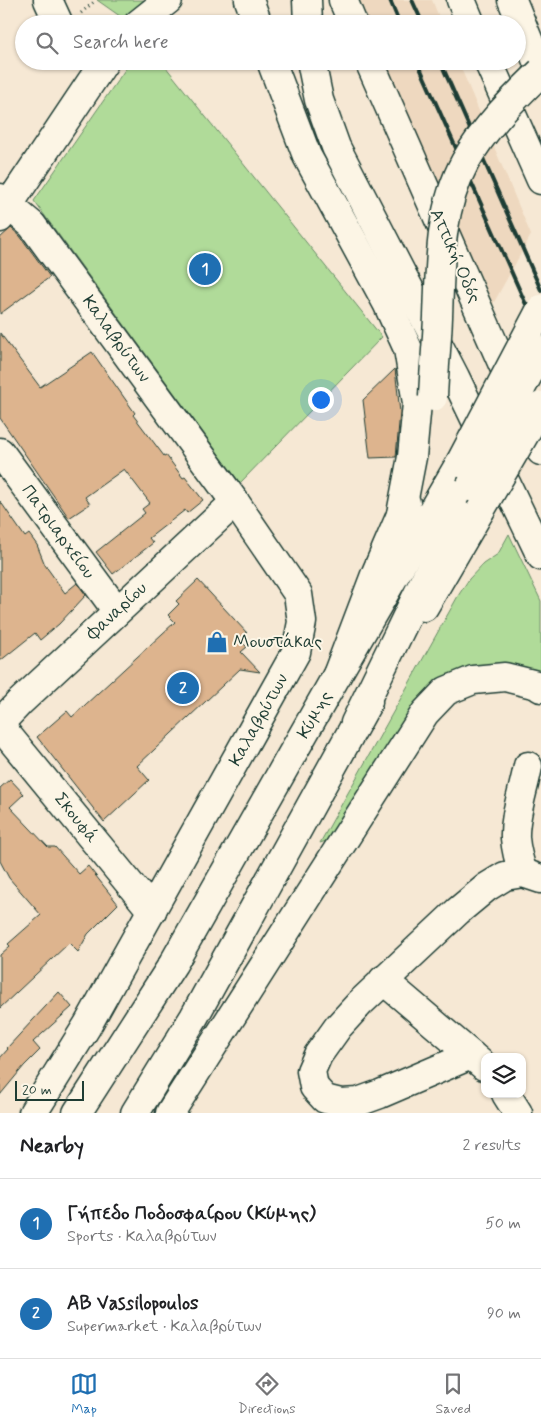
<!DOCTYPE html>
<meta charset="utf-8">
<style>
body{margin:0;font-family:Mynerve,sans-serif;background:#f6f6f6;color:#202124}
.controls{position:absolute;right:15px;bottom:15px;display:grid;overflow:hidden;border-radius:10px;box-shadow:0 1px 4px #0004}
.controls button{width:45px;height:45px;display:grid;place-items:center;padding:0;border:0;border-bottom:1px solid #e0e0e0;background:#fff;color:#202124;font:25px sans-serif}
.scale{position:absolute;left:15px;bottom:12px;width:69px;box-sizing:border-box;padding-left:5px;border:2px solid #1f3d34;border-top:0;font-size:14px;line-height:18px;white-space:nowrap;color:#1f3d34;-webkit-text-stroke:4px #fcf5e5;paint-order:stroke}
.you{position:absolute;left:320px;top:399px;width:18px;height:18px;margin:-12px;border:4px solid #fff;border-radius:50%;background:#1a73e8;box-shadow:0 0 0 8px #1a73e833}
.badge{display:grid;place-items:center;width:32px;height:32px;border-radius:50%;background:#1f6fb2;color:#fff;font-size:16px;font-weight:700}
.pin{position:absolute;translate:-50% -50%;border:2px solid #fff;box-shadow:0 1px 5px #0006}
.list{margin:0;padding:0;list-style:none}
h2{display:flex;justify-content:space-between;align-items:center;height:65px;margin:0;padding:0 20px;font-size:21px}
h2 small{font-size:16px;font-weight:400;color:#757577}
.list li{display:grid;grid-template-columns:32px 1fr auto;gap:15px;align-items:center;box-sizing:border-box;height:90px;padding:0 20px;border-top:1px solid #e0e0e0}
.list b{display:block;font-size:19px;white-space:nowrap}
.list p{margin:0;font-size:16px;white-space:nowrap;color:#757577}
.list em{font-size:16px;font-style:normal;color:#757577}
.icon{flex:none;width:28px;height:28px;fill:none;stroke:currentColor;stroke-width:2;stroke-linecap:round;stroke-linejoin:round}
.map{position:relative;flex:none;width:541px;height:1113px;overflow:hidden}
.search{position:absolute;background:#fff;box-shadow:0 1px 4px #0004;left:15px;right:15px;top:15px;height:55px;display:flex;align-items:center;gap:12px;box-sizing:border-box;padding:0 18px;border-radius:28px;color:#757577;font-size:19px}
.sheet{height:245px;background:#fff}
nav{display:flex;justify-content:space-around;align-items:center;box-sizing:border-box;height:70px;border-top:1px solid #e0e0e0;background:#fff;font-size:14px;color:#757577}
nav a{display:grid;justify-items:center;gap:2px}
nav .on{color:#1f6fb2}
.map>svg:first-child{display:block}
.built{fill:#eed8bf}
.green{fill:#b0db99;stroke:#688c66}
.building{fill:#ddb48e;stroke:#1f3d34}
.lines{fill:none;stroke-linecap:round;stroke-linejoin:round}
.minor-casing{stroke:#1f3d34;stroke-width:31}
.major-casing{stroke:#1f3d34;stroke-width:31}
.highway-casing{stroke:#1f3d34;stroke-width:31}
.path{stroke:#1f3d34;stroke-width:3;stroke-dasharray:1 4;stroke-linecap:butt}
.minor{stroke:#fcf5e5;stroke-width:28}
.major{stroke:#fcf5e5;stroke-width:28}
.highway{stroke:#fcf5e5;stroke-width:28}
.rail{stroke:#1f3d34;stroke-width:4}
.major-bridge-casing{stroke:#1f3d34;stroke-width:31;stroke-linecap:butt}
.highway-bridge-casing{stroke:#1f3d34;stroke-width:31;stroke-linecap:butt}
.major-bridge{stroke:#fcf5e5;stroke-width:28}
.highway-bridge{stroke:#fcf5e5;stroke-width:28}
.labels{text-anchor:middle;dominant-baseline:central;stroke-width:4;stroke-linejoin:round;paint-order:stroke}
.street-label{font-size:18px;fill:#1f3d34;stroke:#fcf5e5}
.poi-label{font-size:18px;fill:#1f3d34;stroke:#fcf5e5;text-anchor:start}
</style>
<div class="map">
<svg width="541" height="1113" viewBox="0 0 541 1113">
<rect width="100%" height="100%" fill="#f6e8d4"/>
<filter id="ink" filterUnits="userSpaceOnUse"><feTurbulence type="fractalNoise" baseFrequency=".02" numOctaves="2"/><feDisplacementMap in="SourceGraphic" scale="10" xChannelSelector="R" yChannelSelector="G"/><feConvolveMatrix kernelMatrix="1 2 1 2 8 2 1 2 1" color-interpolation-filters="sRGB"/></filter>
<g filter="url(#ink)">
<!-- built -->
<g class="built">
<path d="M356,0H432L442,24H366Z"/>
<path d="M381,61H458L531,235L487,315Z"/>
</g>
<!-- green -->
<g class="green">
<path d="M97,0H150L124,19Z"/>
<path d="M131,61H161L382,337L240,483L34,201Z"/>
<path d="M509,534L541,601V671L507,663L470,669L330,837L326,841L320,843L458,596L469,579L483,564L498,554Z"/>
</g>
<!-- building -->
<g class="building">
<path d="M11,228L20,236L50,277L0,314V238Z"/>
<path d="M0,333L40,387L92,352L135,413L133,415L164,456L166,455L183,478L185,477L203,500L187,513L185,510L149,538L153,543L113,574L96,552L145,513L142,509L150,503L124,469L85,497L90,504L69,518L0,418Z"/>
<path d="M395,369L400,412L396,457L370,458L363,400Z"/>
<path d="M0,501L25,537L29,534L37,545L45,565L65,593L77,583L86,595L59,624L40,640L35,633L0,661Z"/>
<path d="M198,580L247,633L242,637L245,641L243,643L247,647L241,652L260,672L240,669L137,766L149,780L104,822L37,737L67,711L72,717L175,622L168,615L179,604L176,601Z"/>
<path d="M10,779L24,794L10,807L48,847H55L79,874L88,866L118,904L88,934L78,952L69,943L0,1008V955L10,946L8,944L41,915L9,878L0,861V788Z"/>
<path d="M59,992L72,1007L33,1042L40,1050L24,1066L0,1095V1058L8,1049L7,1048Z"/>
</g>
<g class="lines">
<!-- minor casing -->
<g class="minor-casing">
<g id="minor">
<path d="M48,0L59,24"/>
<path d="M138,24L168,0"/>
<path d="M0,198L32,225L235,502L298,594L302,622L296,652L87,1026L33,1113"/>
<path d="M0,218L105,61"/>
<path d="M0,452L117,611"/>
<path d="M0,723L19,703L235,502"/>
<path d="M0,726L152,911"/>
<path d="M523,873C519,861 516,850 515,838C514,815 524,789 528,766"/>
<path d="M383,980L484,1066"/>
<path d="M471,1055L380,1094L358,1102L341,1103L325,1099L314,1087L311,1071L318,1055L338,1027L360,1003L458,911L487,887L505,876L523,873L541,879"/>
<path d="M506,1094L518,1113"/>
</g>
</g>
<!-- major casing -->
<g class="major-casing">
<g id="major">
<path d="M424,607L480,511"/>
<path d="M77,1113L173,964L337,675L460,463"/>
<path d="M135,1113L194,1017L368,702"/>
</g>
</g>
<!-- highway casing -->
<g class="highway-casing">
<g id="highway">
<path d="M249,0L258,24"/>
<path d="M307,0L308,24"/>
<path d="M343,0L353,24"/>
<path d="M461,0L471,24"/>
<path d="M512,0L541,71"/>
<path d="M271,61L307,156L387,303L408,349L417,403L412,457L400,519"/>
<path d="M311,61L319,100L336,147L455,377L541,556"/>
<path d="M369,61L541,451"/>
<path d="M488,61L541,180"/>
<path d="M337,675L375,575L406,503"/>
<path d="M355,723L470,487"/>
<path d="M170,1113L425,713L446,691L473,680L505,677L537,685L541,688"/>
</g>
</g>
<!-- path -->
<path class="path" d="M81,13L96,0"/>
<!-- minor -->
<use href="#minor" class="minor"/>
<!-- major -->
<use href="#major" class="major"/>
<!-- highway -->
<use href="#highway" class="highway"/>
<!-- rail -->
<g class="rail">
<path d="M390,0L400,24"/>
<path d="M412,0L423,24"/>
<path d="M417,61L541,338"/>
<path d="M440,61L541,290"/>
</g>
<!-- major-bridge casing -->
<g class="major-bridge-casing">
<g id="major-bridge">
<path d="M460,463L541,309"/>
<path d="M480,511L541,406"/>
</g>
</g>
<!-- highway-bridge casing -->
<g class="highway-bridge-casing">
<g id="highway-bridge">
<path d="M433,397C434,371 437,344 438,317C440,264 439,210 465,162C484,128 513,99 541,72"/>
<path d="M470,487L541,350"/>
</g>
</g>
<!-- major-bridge -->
<use href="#major-bridge" class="major-bridge"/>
<!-- highway-bridge -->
<use href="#highway-bridge" class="highway-bridge"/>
</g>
</g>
<!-- icons -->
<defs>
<g id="shop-bare" transform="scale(1.725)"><path d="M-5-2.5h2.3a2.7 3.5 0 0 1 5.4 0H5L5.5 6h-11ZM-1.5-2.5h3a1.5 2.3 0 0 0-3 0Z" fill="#1f6fb2" stroke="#fcf5e5" stroke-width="2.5" paint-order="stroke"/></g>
</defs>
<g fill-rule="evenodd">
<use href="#shop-bare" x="217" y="642"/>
</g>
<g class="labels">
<!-- street labels -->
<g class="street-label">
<text transform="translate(455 256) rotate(66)">Αττική Οδός</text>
<text transform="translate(116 339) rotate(54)">Καλαβρύτων</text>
<text transform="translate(58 532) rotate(54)">Πατριαρχείου</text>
<text transform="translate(117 611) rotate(-43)">Φαναρίου</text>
<text transform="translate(315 715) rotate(-60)">Κύμης</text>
<text transform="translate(259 720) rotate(-61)">Καλαβρύτων</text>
<text transform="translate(76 818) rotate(51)">Σκουφά</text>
</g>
<!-- poi labels -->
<g class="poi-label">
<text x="233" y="642">Μουστάκας</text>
</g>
</g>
</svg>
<div class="controls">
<button><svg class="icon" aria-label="layers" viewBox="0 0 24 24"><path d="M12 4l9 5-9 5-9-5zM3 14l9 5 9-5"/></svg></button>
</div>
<div class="scale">20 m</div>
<div class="you"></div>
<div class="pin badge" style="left:205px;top:269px">1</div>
<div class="pin badge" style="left:183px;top:688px">2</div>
<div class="search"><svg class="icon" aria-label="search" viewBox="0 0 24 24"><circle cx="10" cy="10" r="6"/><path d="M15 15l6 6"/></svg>Search here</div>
</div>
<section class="sheet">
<h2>Nearby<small>2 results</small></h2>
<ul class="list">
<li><span class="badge">1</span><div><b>Γήπεδο Ποδοσφαίρου (Κύμης)</b><p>Sports · Καλαβρύτων</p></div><em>50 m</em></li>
<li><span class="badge">2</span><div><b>AB Vassilopoulos</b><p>Supermarket · Καλαβρύτων</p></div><em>90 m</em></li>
</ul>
</section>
<nav>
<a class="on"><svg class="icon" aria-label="map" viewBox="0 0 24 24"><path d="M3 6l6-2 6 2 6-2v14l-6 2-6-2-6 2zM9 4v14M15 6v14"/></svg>Map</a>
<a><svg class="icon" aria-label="directions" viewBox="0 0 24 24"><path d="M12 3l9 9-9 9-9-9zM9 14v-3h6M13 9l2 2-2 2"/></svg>Directions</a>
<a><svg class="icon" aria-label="saved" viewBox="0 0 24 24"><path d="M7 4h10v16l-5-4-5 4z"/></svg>Saved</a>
</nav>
